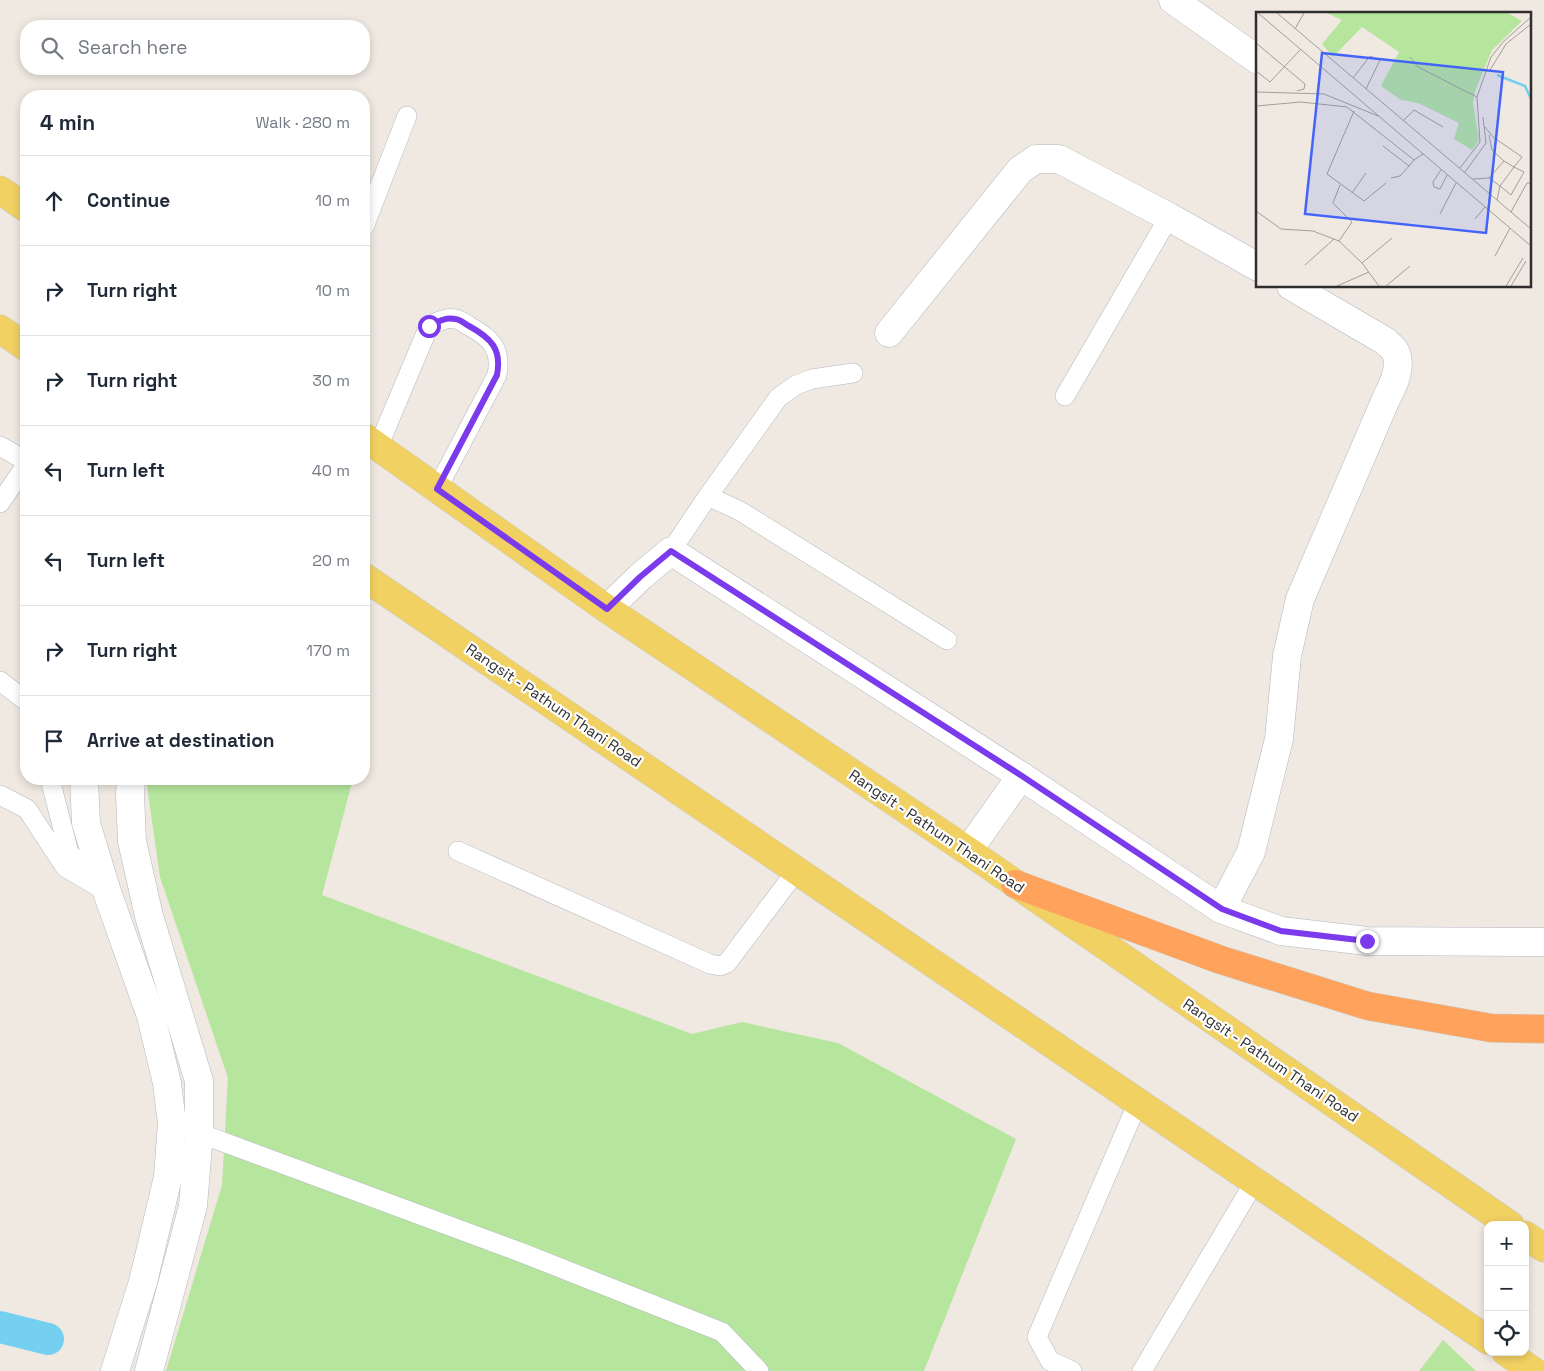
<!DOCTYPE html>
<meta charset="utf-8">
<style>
body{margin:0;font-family:"Space Grotesk",sans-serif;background:#f2f2f3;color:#1f2937}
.controls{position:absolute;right:15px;bottom:15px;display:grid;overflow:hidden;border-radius:10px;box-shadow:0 2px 8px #0003}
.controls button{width:45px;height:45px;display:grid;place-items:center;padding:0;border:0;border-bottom:1px solid #e0e1e3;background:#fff;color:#1f2937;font:25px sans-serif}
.stop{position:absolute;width:15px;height:15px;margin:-11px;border:4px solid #7c3aed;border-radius:50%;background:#fff}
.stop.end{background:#7c3aed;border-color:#fff;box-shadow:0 1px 5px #0008}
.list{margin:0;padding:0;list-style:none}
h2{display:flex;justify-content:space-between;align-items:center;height:65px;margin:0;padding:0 20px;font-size:21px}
h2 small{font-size:16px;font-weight:400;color:#747a83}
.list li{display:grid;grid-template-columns:32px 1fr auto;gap:15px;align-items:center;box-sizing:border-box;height:90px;padding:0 20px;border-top:1px solid #e0e1e3}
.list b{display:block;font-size:19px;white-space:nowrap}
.list em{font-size:16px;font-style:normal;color:#747a83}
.icon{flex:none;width:28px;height:28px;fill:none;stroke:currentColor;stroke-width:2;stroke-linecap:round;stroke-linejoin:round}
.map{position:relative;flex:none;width:1544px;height:1371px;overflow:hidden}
.search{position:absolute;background:#fff;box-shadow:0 2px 8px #0003;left:20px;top:20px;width:350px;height:55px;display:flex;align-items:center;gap:12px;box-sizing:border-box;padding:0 18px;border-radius:20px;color:#747a83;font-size:19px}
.panel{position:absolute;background:#fff;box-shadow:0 2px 8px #0003;left:20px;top:90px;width:350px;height:695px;border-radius:20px}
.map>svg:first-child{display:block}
.green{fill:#b6e59e}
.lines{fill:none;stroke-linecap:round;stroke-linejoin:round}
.canal{stroke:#75cff0;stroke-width:32}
.lane-casing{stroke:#b4b7c1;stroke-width:20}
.street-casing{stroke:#b4b7c1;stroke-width:29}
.primary-casing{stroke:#c9c9c9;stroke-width:29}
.highway-casing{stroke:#c9c9c9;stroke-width:29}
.lane{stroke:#fff;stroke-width:19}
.street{stroke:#fff;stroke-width:28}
.primary{stroke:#f2d163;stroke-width:28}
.highway{stroke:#ffa35c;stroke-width:28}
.route{stroke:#7c3aed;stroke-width:6}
.labels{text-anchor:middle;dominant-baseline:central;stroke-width:4.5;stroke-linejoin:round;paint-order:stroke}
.street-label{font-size:15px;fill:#2e2e2e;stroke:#fff}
.inset-river{fill:none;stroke:#75cff0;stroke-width:2.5}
.inset-road{fill:none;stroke:#a29e99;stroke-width:1}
.view{fill:#4264fb;fill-opacity:0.15;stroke:#4264fb;stroke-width:2.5}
.inset-edge{fill:none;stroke:#2e2e2e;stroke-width:2.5}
</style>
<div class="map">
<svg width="1544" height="1371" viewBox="0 0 1544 1371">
<rect width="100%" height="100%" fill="#efe9e1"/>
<!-- green -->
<g class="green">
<path d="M146,779H353L322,895L692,1034L742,1022L838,1043L1016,1139L924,1371H166L222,1185L228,1078L160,877Z"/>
<path d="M1443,1340L1476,1371H1419Z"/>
</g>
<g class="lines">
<!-- canal -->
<path class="canal" d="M0,1327L48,1339"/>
<!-- lane casing -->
<g class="lane-casing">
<g id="lane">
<path d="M364,227L407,116"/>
<path d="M1065,396L1169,217"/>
<path d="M0,446L26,461"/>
<path d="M378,447L429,326C437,322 446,317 455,319C460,319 465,324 469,326C491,338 502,349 497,375L437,489"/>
<path d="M708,496L778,398L796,385L812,379L853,373"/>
<path d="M0,503L26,465"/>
<path d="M671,551L708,496L740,511L947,640"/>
<path d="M0,681L26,701"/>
<path d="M50,779L69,853L82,866"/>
<path d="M0,795L27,809L65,867L107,892"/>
<path d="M458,851L710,964L720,966L727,963L797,870"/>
<path d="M199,1133L525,1254L722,1332L759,1371"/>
<path d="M1072,1371L1050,1361L1037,1337L1138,1102"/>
<path d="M1142,1371L1255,1181"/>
</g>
</g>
<!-- street casing -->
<g class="street-casing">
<g id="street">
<path d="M1173,0L1258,60"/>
<path d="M889,333L1020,170L1036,159H1059L1169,217L1258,267"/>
<path d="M607,609L640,577L671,551L1021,776L1221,909L1281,931L1367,941L1544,942"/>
<path d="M84,779L86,823L107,892L151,1016L167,1083L172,1123L168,1177L143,1282L115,1371"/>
<path d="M131,779L130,795L132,841L149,916L199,1081V1133L193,1206L149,1371"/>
<path d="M968,851L1021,776"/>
<path d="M1221,909L1251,852L1279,739L1287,656L1300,599L1386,399C1393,386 1402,368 1396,353C1394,348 1388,344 1385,341L1291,286"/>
</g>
</g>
<!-- primary casing -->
<g class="primary-casing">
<g id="primary">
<path d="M0,190L26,208"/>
<path d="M0,329L26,347"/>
<path d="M364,437L607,609L968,851L1510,1225"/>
<path d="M364,577L1488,1340"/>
<path d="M1525,1235L1544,1248"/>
<path d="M1506,1352L1533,1371"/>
</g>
</g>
<!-- highway casing -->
<g class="highway-casing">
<path id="highway" d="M1015,884L1221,960L1368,1006L1491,1028L1544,1029"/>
</g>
<!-- lane -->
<use href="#lane" class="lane"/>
<!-- street -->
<use href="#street" class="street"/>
<!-- primary -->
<use href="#primary" class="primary"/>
<!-- highway -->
<use href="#highway" class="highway"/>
</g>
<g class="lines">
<!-- route -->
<path class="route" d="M429,326C437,322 445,317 455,319C460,319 465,324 469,326C491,338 502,349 497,375L437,489L607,609L640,577L671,551L1022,776L1222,909L1281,931L1367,941"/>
</g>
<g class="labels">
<!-- street labels -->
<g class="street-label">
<text transform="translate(554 705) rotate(34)">Rangsit - Pathum Thani Road</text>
<text transform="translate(937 831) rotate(34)">Rangsit - Pathum Thani Road</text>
<text transform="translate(1271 1060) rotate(34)">Rangsit - Pathum Thani Road</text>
</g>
</g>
<!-- overview -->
<g transform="translate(1256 12)">
<rect width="275" height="275" fill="#efe9e1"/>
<path d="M71,1H252L266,9L236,38L219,79L217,91L223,128L216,138L198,127L203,111L162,91L145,88L125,74L143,40L106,15L77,45L66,32L86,8Z" fill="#b6e59e"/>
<path class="inset-river" d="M241,63L269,74L275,87"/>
<path class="inset-road" d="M2,1L275,234M21,1L275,217M39,17L48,1M0,31L49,72L48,77L41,79M154,45L162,55L221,85M234,58L250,32L275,12M0,59L14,70L44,38M97,66L114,44L124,48L110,77M0,80L68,82L122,104M0,94L45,90L91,95L158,148L167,142M98,99L71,162L108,189L130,171M147,109L158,98L187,115M233,123L236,138L248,149M127,134L153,154L158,148M204,156L224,130L221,85L235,45L247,30L275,5M185,158L177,170L178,175L184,177L191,163M209,160L230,131L227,105M135,166L144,164L153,154M233,166L244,174L255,183L268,160L258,155L244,174L241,188M217,167L233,166L248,149L258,155L266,145L237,125L229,115M96,181L110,161M0,199L25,217L57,219L83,229L106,251L123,274M255,200L271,171H275M184,202L200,171M219,207L229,195M83,229L96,210L77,191L84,173M239,244L254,216M106,251L136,226M49,253L78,227M81,274L113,260M130,274L154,254M250,274L267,246M255,274L270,249"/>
<path class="view" d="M66,41L247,60L230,221L49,202Z"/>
<rect width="275" height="275" class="inset-edge"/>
</g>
</svg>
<div class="controls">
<button>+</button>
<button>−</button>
<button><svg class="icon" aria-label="locate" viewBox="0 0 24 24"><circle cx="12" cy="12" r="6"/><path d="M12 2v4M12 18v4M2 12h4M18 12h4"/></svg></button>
</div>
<div class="stop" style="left:429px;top:326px"></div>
<div class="stop end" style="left:1367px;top:941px"></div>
<div class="search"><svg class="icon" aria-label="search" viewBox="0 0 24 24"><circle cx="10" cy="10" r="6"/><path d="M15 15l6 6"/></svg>Search here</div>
<section class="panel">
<h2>4 min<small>Walk · 280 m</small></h2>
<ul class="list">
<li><svg class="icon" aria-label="ahead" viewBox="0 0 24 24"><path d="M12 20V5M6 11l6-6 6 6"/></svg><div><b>Continue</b></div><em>10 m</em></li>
<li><svg class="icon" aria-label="right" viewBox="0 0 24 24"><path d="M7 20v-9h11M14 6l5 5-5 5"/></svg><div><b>Turn right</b></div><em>10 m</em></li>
<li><svg class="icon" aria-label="right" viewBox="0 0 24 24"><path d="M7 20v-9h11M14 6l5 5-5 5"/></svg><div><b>Turn right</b></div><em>30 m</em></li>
<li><svg class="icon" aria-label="left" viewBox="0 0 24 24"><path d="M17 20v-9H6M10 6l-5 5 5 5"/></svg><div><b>Turn left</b></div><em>40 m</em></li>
<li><svg class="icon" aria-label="left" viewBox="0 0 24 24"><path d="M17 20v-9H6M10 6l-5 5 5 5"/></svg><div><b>Turn left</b></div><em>20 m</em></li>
<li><svg class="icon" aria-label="right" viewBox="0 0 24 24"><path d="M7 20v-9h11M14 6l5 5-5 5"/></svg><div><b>Turn right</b></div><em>170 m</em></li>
<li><svg class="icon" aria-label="arrive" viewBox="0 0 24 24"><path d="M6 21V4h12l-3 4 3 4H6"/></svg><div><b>Arrive at destination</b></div></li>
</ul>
</section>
</div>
